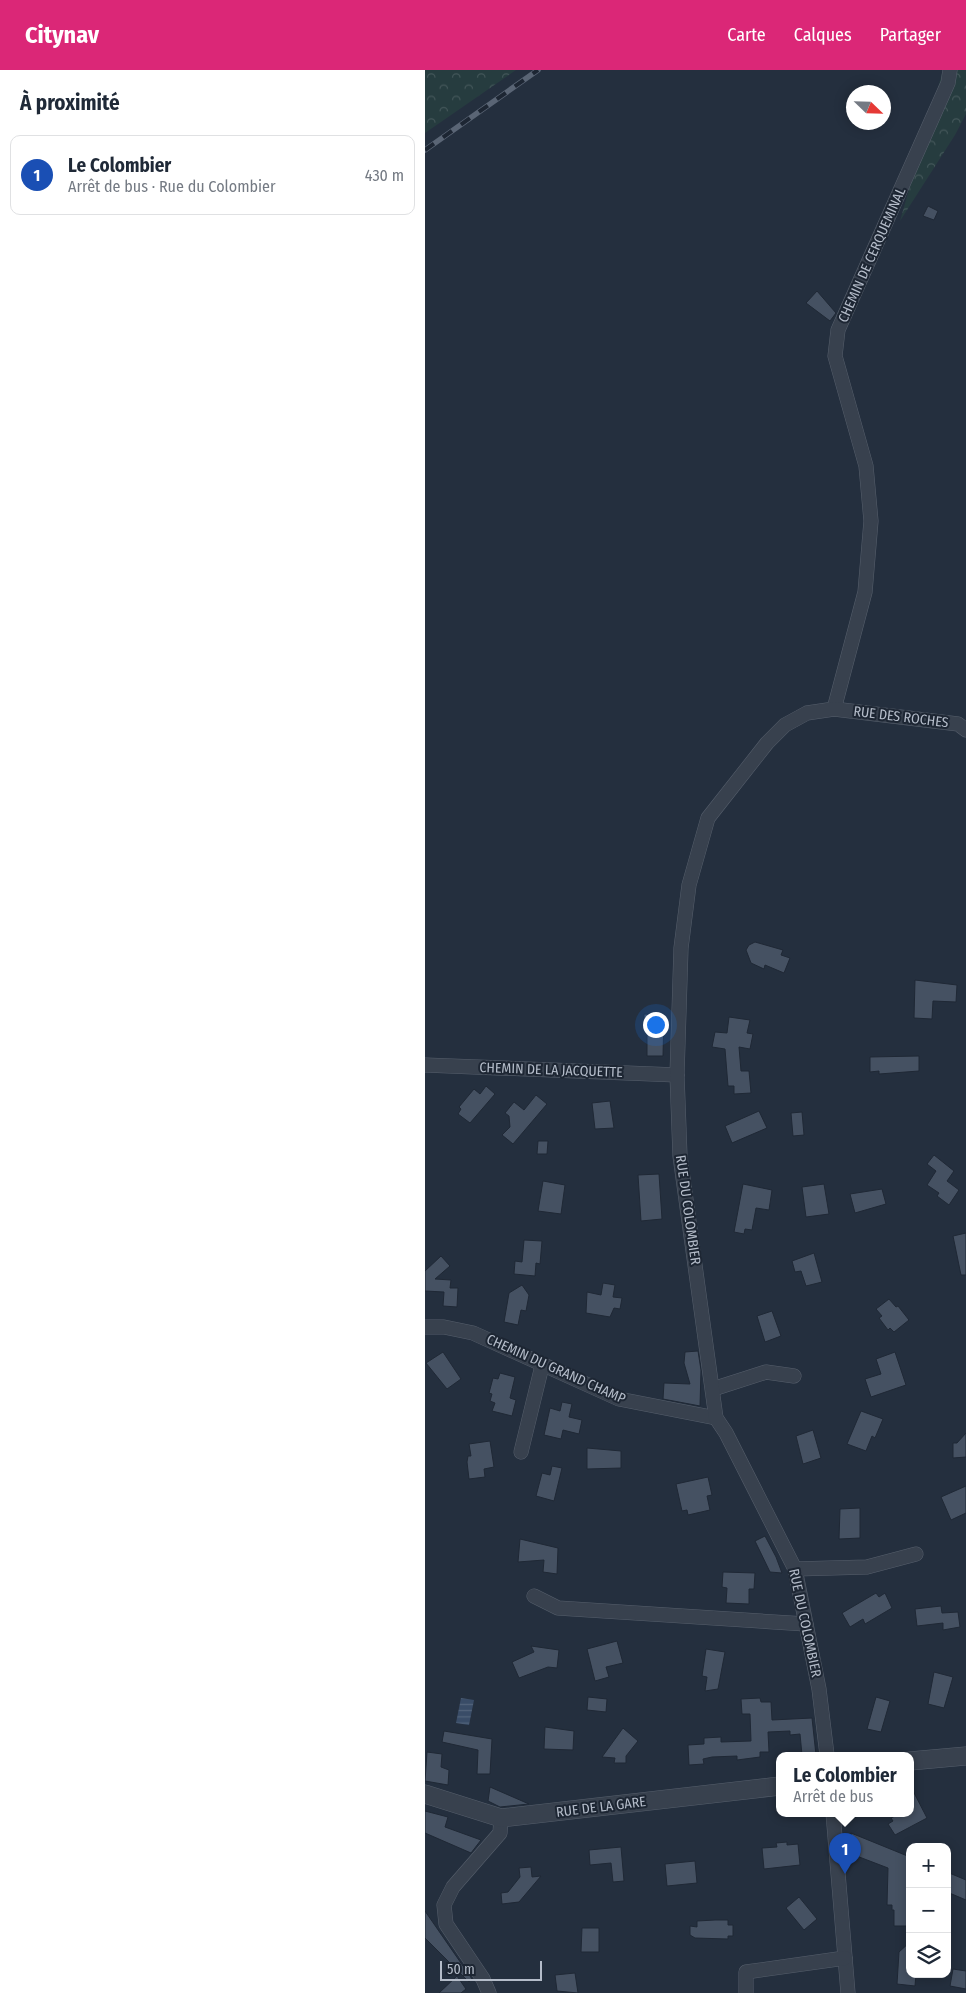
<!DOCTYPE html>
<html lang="fr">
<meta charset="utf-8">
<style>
body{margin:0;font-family:"Fira Sans Condensed",sans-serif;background:#f6f6f7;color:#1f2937}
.controls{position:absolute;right:15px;bottom:15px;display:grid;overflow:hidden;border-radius:10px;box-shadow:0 2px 12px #0003}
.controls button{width:45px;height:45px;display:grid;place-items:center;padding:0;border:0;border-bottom:1px solid #e0e1e3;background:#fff;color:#1f2937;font:25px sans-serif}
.compass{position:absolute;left:421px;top:15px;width:45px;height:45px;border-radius:50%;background:#fff;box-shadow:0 2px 12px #0003;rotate:113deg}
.scale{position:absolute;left:15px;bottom:12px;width:102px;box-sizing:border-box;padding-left:5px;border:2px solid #b4bcc9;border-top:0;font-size:14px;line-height:18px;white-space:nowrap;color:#b4bcc9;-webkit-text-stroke:4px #1d2633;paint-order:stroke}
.you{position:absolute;left:230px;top:954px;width:18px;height:18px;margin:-12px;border:4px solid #fff;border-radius:50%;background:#1a73e8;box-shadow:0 0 0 8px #1a73e833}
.badge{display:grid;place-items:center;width:32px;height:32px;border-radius:50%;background:#db2777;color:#fff;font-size:16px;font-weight:700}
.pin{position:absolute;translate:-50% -41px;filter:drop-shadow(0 1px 2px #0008)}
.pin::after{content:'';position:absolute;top:26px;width:18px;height:15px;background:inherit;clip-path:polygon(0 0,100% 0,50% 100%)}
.popup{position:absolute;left:351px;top:1682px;width:138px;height:65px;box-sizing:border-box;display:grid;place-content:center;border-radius:10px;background:#fff;filter:drop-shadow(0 1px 4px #0005);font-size:16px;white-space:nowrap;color:#747a83}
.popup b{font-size:19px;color:#1f2937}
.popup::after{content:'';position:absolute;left:50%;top:100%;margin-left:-10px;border:10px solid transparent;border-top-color:#fff}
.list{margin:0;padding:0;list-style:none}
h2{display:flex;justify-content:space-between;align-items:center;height:65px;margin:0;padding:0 20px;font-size:21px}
h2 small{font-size:16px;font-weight:400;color:#747a83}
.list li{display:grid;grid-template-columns:32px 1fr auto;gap:15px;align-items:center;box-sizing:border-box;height:80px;margin:0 10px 10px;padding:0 10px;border:1px solid #e0e1e3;border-radius:10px}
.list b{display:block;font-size:19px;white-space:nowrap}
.list p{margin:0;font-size:16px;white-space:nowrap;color:#747a83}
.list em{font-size:16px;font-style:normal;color:#747a83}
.icon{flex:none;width:28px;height:28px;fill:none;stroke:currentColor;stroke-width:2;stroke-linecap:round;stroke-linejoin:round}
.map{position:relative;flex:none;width:541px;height:1923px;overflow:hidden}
header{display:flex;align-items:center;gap:30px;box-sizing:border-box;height:70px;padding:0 25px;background:#db2777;color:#fff}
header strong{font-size:24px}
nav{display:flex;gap:28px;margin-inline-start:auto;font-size:18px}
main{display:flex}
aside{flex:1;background:#fff}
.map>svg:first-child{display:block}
.forest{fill:url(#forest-crowns)}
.water{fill:url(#water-rules)}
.building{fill:#455162;stroke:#1f2835}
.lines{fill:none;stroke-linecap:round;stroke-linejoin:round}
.minor-casing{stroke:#565f6c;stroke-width:15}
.tertiary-casing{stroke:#565f6c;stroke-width:19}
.minor{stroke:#38414e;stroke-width:14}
.tertiary{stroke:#38414e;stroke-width:18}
.rail-casing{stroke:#5a6575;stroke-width:5.5}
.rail{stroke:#1d2633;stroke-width:4;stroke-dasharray:11;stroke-linecap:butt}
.labels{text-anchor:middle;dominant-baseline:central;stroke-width:4;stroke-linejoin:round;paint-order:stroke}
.street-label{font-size:14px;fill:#b4bcc9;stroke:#1d2633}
</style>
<header>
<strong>Citynav</strong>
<nav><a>Carte</a><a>Calques</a><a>Partager</a></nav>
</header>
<main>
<aside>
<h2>À proximité<small></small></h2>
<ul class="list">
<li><span class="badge" style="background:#1a4fb4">1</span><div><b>Le Colombier</b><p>Arrêt de bus · Rue du Colombier</p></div><em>430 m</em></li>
</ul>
</aside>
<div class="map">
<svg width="541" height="1923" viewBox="0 0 541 1923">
<defs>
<pattern id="forest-crowns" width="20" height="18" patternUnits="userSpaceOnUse" patternTransform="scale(1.25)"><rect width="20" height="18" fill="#263c3f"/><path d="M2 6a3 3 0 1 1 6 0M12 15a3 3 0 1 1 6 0" fill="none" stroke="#435659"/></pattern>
<pattern id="water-rules" width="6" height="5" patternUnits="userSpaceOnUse" patternTransform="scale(1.25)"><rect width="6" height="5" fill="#394c67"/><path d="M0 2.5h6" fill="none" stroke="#53647b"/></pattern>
</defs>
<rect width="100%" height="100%" fill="#242f3e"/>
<!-- forest -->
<g class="forest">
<path d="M0,0H91L0,63Z"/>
<path d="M518,0H541V44L530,65L475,151Z"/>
</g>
<!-- water -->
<path class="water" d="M36,1628L49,1630L44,1655L31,1653Z"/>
<!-- building -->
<g class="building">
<path d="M503,136L513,141L509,150L498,146Z"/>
<path d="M392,221L411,243L405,251L381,233Z"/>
<path d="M330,872L358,880L356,885L365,888L359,903L340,895L339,899L326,893L321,880L324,875Z"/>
<path d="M490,910L532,915L531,932L508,931L507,949L489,948Z"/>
<path d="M219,944L239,945L238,986H222V958H219Z"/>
<path d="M304,947L325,950L322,963L328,964L325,979L314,977L316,1001H324L326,1023L309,1024V1016H303L300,979L287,977L290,962L302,963Z"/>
<path d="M494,986V1001L454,1004V1001L445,1002V987Z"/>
<path d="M61,1016L70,1024L45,1053L33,1044L36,1039L34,1037L49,1019L55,1024Z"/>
<path d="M111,1025L122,1034L88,1074L77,1065L85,1057L84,1046L80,1043L89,1032L99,1040Z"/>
<path d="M185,1031L189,1058L170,1059L167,1033Z"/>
<path d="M334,1041L342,1058L307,1073L300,1056Z"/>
<path d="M377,1042L379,1065L368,1066L366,1043Z"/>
<path d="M113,1071H123L122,1084H112Z"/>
<path d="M509,1085L529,1101L522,1111L534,1120L524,1135L512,1126L514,1123L502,1115L511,1101L502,1094Z"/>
<path d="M234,1104L237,1149L216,1151L213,1105Z"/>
<path d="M118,1111L140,1115L136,1144L113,1141Z"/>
<path d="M318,1114L347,1120L344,1140L331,1138L327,1160L320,1159L319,1164L309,1162Z"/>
<path d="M399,1114L404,1144L381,1147L377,1117Z"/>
<path d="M457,1119L461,1134L430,1143L425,1124Z"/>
<path d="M541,1163V1205H536L528,1166Z"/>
<path d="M99,1170L117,1171L115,1194L111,1193L110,1206L89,1204L90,1191L97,1192Z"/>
<path d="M389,1183L397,1212L381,1216L376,1201L370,1202L367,1191Z"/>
<path d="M16,1186L25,1196L10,1209L26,1210L25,1218H33L32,1237L18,1236L19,1222L0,1221V1201Z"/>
<path d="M178,1213L190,1215L188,1227L197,1228L195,1239L189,1238L185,1247L161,1243L162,1222L176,1225Z"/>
<path d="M97,1215L104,1225L101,1241L96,1240L93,1255L79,1252L84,1223Z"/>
<path d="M464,1229L471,1237L473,1236L484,1250L469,1262L465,1258L463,1260L454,1248L457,1246L451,1239Z"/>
<path d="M347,1241L356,1266L340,1272L332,1246Z"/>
<path d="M273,1281L276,1300L275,1336L238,1329L239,1313L265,1314L259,1293L260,1282Z"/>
<path d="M18,1282L36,1309L22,1319L1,1293Z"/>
<path d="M470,1282L481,1315L446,1327L440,1309L456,1304L451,1289Z"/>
<path d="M75,1303L90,1307L85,1328L91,1330L87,1346L67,1341L70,1333L65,1331L67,1324L64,1323L68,1308L73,1309Z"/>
<path d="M137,1332L147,1334L144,1347L157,1350L154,1364L138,1360L136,1369L119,1365L125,1338L135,1341Z"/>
<path d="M436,1341L458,1349L450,1368L447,1366L441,1381L422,1374Z"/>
<path d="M388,1360L396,1388L378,1394L371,1366Z"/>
<path d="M541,1363V1387L528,1388V1373H532Z"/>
<path d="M65,1371L69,1397L59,1399L60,1407L44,1409L42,1392L43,1386H46L44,1374Z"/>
<path d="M162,1378L196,1381V1398L162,1399Z"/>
<path d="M127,1396L137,1398L129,1431L111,1426L117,1403L125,1405Z"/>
<path d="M283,1407L287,1425L282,1426L285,1440L263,1445L262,1440L257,1441L251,1414Z"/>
<path d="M541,1416V1443L526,1450L516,1427Z"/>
<path d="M435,1438V1468L414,1469L415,1439Z"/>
<path d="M340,1466L351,1487L357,1503L345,1502L330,1471Z"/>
<path d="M95,1469L133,1478L132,1504L118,1502L119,1490L93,1492Z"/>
<path d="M298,1502L330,1503L329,1519H324V1534L301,1533L302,1518L297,1517Z"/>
<path d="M451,1523L454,1527L460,1523L467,1538L440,1554L438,1549L425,1557L417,1543Z"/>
<path d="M516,1536L517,1543L533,1542L535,1557L518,1560V1553L492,1556L490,1539Z"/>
<path d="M192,1571L198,1593L181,1597L184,1607L170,1611L162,1579Z"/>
<path d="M106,1576L134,1580L132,1598L123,1597L94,1608L87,1592L109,1582Z"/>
<path d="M281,1579L300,1582L293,1619L280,1621L282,1607L277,1606Z"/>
<path d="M509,1602L528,1607L519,1638L503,1634Z"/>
<path d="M163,1627L182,1629L181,1642L162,1640Z"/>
<path d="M451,1627L465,1631L456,1662L442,1659Z"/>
<path d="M335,1628L336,1632H346L347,1650L387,1648L391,1685H377L375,1664L365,1665V1661L343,1662L344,1682H335V1687L312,1690V1686L287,1687L278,1689L279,1694L264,1695L263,1675L279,1674V1668L296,1667V1672L326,1671L325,1644H317L316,1629Z"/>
<path d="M120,1657L149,1661L148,1680L119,1679Z"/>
<path d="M198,1658L213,1671L201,1686V1693H189L190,1688L177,1687Z"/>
<path d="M19,1661L67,1669L65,1704H52L53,1680L17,1672Z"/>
<path d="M2,1682L17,1684L16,1697L24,1700L23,1715L0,1711Z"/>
<path d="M485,1715L502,1748L470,1765L463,1754L468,1751L466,1748L476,1743H485Z"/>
<path d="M65,1717L104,1734L75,1737L63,1731Z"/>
<path d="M0,1741L23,1747L20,1757L56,1770L46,1783L0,1763Z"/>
<path d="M426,1763L485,1787V1807L482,1806L485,1856H469V1840H467V1835H462L463,1798L429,1785Z"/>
<path d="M362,1772V1775L373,1774L375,1795L339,1799L337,1778L352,1777L351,1773Z"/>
<path d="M196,1777L199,1811L188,1812L186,1793L165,1795L164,1780Z"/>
<path d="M270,1791L272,1813L242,1816L240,1794Z"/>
<path d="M106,1797L107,1807L116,1806L94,1832L77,1834L76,1823L83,1822L95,1807L94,1798Z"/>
<path d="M522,1802L541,1810V1830L522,1822Z"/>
<path d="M374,1827L392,1849L379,1860L361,1838Z"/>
<path d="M0,1841L47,1909L44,1912L0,1868Z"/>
<path d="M290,1850H303V1855H308V1866H303V1869L270,1868L265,1865V1856L272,1857V1851Z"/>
<path d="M157,1858H174V1882H156Z"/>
<path d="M485,1872V1904H491L490,1916L472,1914L474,1882Z"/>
<path d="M528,1899L541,1901V1919L525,1916Z"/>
<path d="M150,1903L153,1923L132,1921L130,1905Z"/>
<path d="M32,1906L41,1919L36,1923H14Z"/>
</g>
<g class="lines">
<!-- minor casing -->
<g class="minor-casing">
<g id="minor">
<path d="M409,639L440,522L446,451L441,396L410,286L413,260L523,13L525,0"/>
<path d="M0,995L252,1005"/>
<path d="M0,1257H19L48,1263L194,1329L291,1348"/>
<path d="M288,1319L341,1302L369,1306"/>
<path d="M96,1382L117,1296"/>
<path d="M370,1499L442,1497L491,1484"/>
<path d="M109,1526L133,1538L381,1554"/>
<path d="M402,1685L394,1619L370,1499L301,1363L291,1348L255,1086L252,1005L256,878L264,815L283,748L342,673L360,655L382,643L409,639L533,654L541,660"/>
<path d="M408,1743L423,1923"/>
<path d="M64,1923L58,1909L21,1854L19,1835L28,1817L75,1763L76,1748"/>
<path d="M321,1923V1902L420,1888"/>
</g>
</g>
<!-- tertiary casing -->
<g class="tertiary-casing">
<g id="tertiary">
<path d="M485,1691L541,1686"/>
<path d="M0,1724L76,1748L355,1716"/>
</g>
</g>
<!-- minor -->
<use href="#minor" class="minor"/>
<!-- tertiary -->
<use href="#tertiary" class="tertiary"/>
<!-- rail casing -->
<g class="rail-casing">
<path id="rail" d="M0,80L113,0"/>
</g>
<!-- rail -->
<use href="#rail" class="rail"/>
</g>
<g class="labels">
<!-- street labels -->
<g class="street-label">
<text transform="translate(447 185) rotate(-66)">CHEMIN DE CERQUEMINAL</text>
<text transform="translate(476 647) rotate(7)">RUE DES ROCHES</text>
<text transform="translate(126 1000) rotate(2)">CHEMIN DE LA JACQUETTE</text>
<text transform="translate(263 1140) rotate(82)">RUE DU COLOMBIER</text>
<text transform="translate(131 1299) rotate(24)">CHEMIN DU GRAND CHAMP</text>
<text transform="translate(380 1553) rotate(78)">RUE DU COLOMBIER</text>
<text transform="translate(176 1737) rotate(-7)">RUE DE LA GARE</text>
</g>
</g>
</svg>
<div class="controls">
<button>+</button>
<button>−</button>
<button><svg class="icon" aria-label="layers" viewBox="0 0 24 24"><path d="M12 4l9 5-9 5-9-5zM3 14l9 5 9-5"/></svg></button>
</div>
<svg class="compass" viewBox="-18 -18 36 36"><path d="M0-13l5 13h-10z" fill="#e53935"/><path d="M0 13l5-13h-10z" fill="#747a83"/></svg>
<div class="scale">50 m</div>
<div class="you"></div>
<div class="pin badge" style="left:420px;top:1804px;background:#1a4fb4">1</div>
<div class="popup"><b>Le Colombier</b>Arrêt de bus</div>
</div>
</main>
